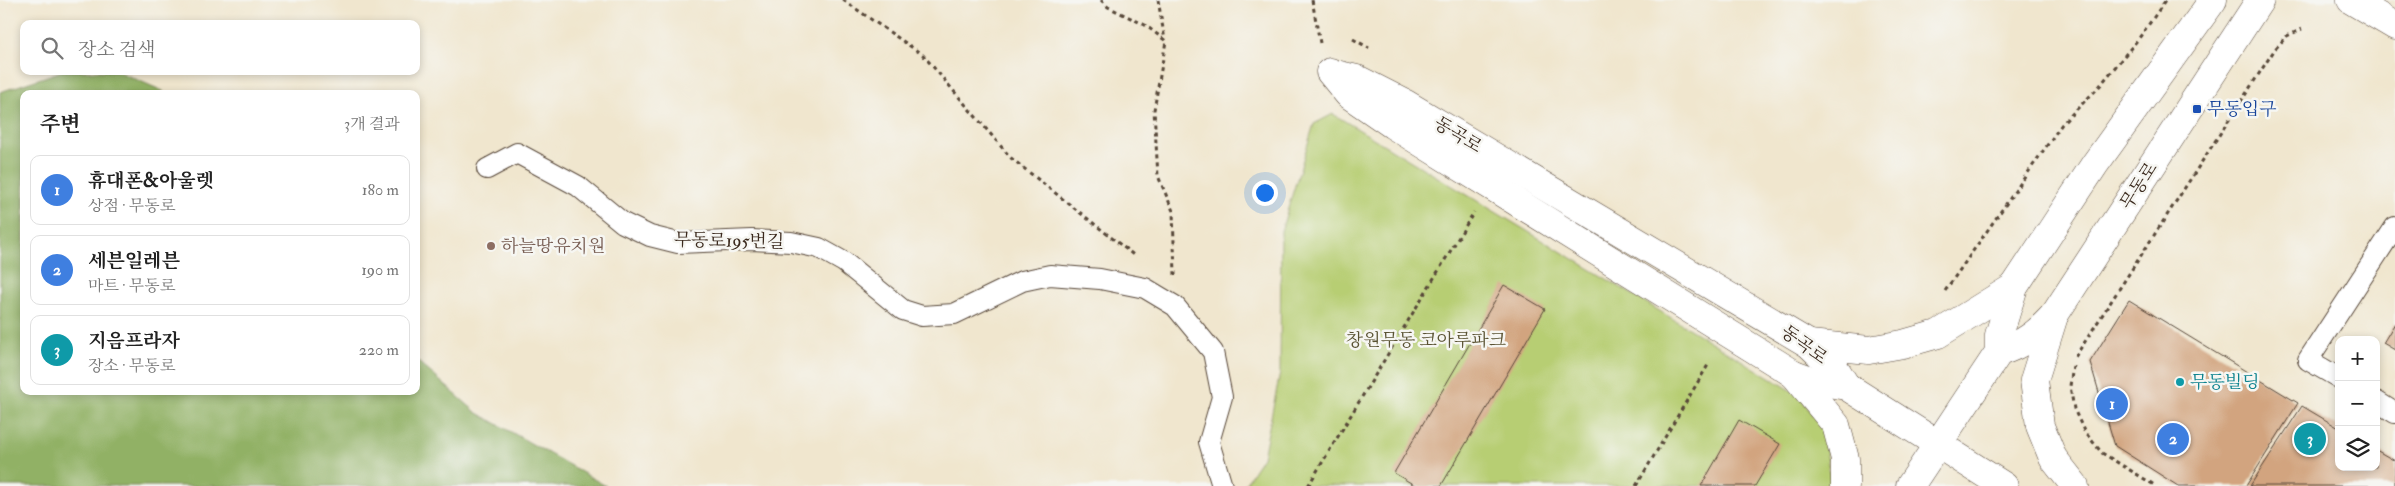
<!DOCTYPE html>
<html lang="ko">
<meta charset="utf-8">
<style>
body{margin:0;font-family:"IM FELL Double Pica","Noto Serif KR",serif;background:#f2f2f2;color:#222}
.controls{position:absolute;right:15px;bottom:15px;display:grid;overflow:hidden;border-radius:10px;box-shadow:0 2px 8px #0003}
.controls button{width:45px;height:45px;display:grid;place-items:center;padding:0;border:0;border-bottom:1px solid #e0e0e0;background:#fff;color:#222;font:25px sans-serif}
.you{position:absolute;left:1264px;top:192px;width:18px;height:18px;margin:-12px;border:4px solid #fff;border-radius:50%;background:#1a73e8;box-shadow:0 0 0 8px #1a73e833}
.badge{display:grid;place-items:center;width:32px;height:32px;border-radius:50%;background:#d93025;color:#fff;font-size:16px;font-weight:700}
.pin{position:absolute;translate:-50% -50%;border:2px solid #fff;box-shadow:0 1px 5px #0006}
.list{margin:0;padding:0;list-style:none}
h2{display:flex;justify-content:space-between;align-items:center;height:65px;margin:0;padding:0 20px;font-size:21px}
h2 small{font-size:16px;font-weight:400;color:#767676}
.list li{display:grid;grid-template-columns:32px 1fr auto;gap:15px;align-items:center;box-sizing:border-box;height:70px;margin:0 10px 10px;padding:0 10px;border:1px solid #e0e0e0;border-radius:10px}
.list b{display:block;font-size:19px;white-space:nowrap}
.list p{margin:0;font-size:16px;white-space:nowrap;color:#767676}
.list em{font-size:16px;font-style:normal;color:#767676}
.icon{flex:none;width:28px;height:28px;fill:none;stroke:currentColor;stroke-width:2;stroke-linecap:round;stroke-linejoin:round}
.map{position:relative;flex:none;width:2395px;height:486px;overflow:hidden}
.search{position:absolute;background:#fff;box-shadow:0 2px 8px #0003;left:20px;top:20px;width:400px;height:55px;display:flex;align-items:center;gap:12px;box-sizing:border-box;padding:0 18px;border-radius:10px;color:#767676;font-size:19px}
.panel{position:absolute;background:#fff;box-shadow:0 2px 8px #0003;left:20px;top:90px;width:400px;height:305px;border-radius:10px}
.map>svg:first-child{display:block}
.green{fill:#b7ce73;stroke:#797c48}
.forest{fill:#91b165;stroke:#666e42}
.building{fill:#d2a47f}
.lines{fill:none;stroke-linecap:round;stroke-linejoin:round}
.service-casing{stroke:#564638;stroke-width:22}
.minor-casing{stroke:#564638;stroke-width:29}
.secondary-casing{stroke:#564638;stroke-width:29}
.path{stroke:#564638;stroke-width:3;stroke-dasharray:4 4;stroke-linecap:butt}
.service{stroke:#fff;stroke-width:20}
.minor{stroke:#fff;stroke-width:28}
.secondary{stroke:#fff;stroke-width:28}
.transit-dot{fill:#1a4fb4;stroke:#f6f6f2;stroke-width:2}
.education-dot{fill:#8d6e63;stroke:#f6f6f2;stroke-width:2}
.culture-dot{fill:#0f9aa8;stroke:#f6f6f2;stroke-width:2}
.labels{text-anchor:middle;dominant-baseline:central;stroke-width:5;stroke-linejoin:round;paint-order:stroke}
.transit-label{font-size:18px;fill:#164399;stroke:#f6f6f2;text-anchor:start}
.street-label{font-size:18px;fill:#3b2a1e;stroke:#f6f6f2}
.education-label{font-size:18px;fill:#785e54;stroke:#f6f6f2;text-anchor:start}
.park-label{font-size:18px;fill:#5a5333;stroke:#f6f6f2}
.culture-label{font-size:18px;fill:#0d838f;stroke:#f6f6f2;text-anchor:start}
</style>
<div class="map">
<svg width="2395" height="486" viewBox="0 0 2395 486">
<rect width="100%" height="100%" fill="#f6f6f2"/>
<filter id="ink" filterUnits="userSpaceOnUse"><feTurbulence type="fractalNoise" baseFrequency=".02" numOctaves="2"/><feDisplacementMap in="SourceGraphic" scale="10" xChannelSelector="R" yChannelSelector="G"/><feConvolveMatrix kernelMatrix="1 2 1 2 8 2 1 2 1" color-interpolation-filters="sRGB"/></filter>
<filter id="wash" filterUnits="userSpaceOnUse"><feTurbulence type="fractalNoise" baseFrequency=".0096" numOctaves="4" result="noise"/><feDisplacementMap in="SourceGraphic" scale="20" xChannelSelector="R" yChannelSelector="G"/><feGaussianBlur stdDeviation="1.12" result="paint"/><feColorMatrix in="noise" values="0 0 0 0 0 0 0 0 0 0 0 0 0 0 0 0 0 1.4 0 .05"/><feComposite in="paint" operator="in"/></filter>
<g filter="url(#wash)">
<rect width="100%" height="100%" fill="#f0e6ce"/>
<!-- green -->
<path class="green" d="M1333,114L1799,395L1824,432L1831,486H1244L1263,457L1280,373L1281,231L1314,124Z"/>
<!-- forest -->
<path class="forest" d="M62,71H117L163,91L164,94H24V391H416V360L476,412L606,486H0V92Z"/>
<g id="blocks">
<!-- building -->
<g class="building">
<path d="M1504,285L1545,309L1441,486H1416L1394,473Z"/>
<path d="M2129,300L2298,403L2246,486H2178L2115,446L2090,362Z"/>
<path d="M2395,323V350L2383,343Z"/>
<path d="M2302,406L2339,428V467H2376V450L2395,461V486H2250Z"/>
<path d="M1739,420L1780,444L1755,486H1701Z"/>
</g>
</g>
</g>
<g filter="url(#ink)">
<use href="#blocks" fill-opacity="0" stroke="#564638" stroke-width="1"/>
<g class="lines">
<!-- service casing -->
<g class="service-casing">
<g id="service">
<path d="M487,169L517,153L578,186L623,223L650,236L678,243L752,240L791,242L819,248L844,262L903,310L922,316L954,314L1022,281L1050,275L1100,279L1145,288L1175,306L1213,352L1222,397L1209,442L1222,486"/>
<path d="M2339,378L2308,360L2395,227"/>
<path d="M2376,401L2395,413"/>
</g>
</g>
<!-- minor casing -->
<g class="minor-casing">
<path id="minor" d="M2351,0L2395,26"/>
</g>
<!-- secondary casing -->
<g class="secondary-casing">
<g id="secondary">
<path d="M1330,72L1348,94L1393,125L1794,374L1811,380L1846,386L2004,486"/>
<path d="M1336,74L1357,79L1406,104L1809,344L1836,370L1846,386"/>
<path d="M2054,316L2034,380L2040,426L2053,458L2075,486"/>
<path d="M1809,344L1869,350L1903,344L1938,334L2014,287"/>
<path d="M1999,352C2023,345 2039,332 2055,314L2260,0"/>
<path d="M1794,374L1836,425L1845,459V486"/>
<path d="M1910,486L1999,352V335L2014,287L2095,164L2213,0"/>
</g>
</g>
<!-- path -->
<g class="path">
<path d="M843,0L923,55L1011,158L1136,257"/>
<path d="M1101,0L1108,7L1145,25L1166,41L1154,110L1158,176L1173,211L1175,275"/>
<path d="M1158,0L1165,40"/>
<path d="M1312,0L1320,43"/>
<path d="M1353,39L1369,48"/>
<path d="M1945,291L2062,124L2098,88L2139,38L2166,0"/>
<path d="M2075,357L2275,49L2287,36L2302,29"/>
<path d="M2073,366L2070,386L2074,409L2084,431L2102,453L2156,486"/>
<path d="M1308,486L1474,212"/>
<path d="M1636,486L1708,365"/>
</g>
<!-- service -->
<use href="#service" class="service"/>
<!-- minor -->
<use href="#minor" class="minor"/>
<!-- secondary -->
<use href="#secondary" class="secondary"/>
</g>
</g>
<!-- markers -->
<rect class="transit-dot" x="2192" y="104" width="10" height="10" rx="2.5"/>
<circle class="education-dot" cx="491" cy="246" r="5"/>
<circle class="culture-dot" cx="2180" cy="382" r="5"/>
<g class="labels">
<!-- transit labels -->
<g class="transit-label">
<text x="2207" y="109">무동입구</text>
</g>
<!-- street labels -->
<g class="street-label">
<text transform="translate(1458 135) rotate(31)">동곡로</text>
<text transform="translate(2139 186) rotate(-57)">무동로</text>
<text transform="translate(729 241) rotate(1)">무동로195번길</text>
<text transform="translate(1804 345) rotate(36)">동곡로</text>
</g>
<!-- education labels -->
<g class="education-label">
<text x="501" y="246">하늘땅유치원</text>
</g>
<!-- park labels -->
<g class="park-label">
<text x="1426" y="340">창원무동 코아루파크</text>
</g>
<!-- culture labels -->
<g class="culture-label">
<text x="2190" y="382">무동빌딩</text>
</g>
</g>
</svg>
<div class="controls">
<button>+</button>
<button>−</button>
<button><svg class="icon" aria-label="layers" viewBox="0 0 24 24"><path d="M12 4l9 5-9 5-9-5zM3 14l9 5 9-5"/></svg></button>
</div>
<div class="you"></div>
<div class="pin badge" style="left:2112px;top:404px;background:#3f7fe0">1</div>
<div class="pin badge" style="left:2173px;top:439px;background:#3f7fe0">2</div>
<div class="pin badge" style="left:2310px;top:439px;background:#0f9aa8">3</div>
<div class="search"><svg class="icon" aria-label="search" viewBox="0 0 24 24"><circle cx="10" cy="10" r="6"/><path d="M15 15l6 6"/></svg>장소 검색</div>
<section class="panel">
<h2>주변<small>3개 결과</small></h2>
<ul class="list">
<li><span class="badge" style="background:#3f7fe0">1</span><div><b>휴대폰&amp;아울렛</b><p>상점 · 무동로</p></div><em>180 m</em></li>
<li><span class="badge" style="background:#3f7fe0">2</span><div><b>세븐일레븐</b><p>마트 · 무동로</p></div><em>190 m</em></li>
<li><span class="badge" style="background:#0f9aa8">3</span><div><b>지음프라자</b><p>장소 · 무동로</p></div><em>220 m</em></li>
</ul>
</section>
</div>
